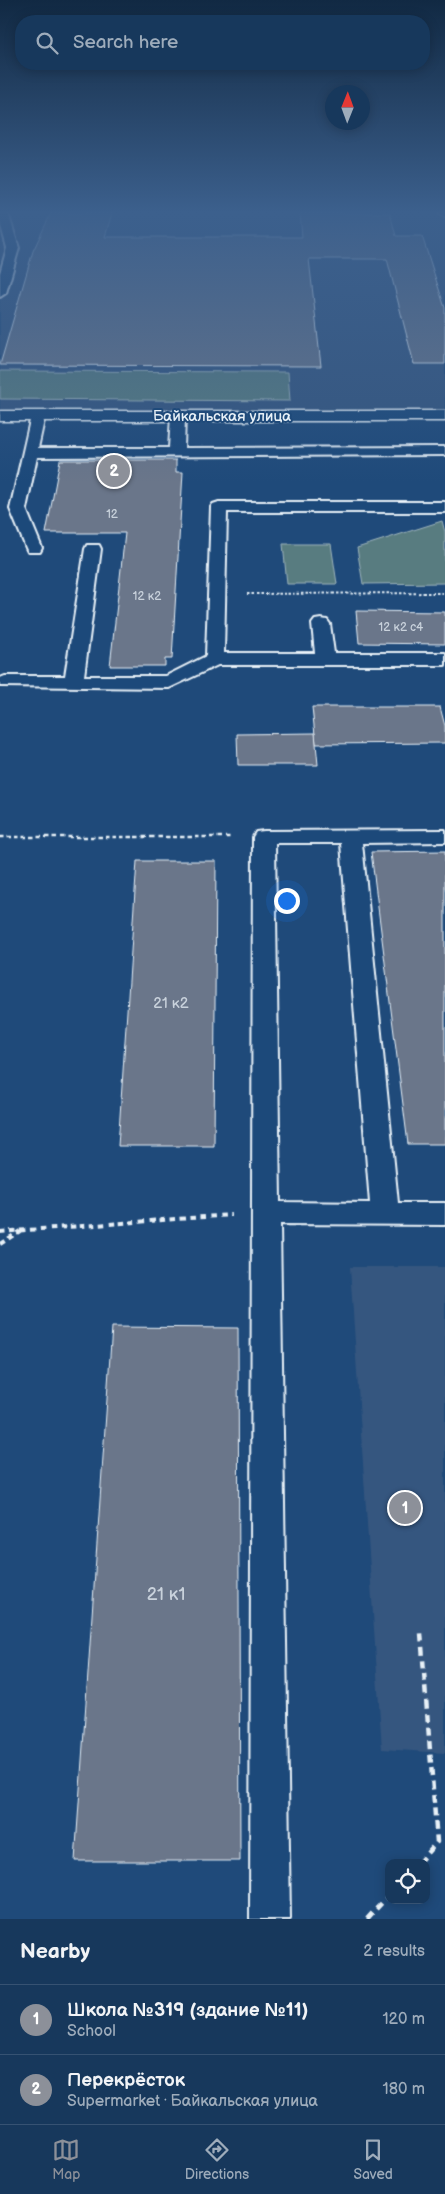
<!DOCTYPE html>
<meta charset="utf-8">
<style>
body{margin:0;font-family:"Balsamiq Sans",sans-serif;background:#244365;color:#f1f3f6}
.controls{position:absolute;right:15px;bottom:15px;display:grid;overflow:hidden;border-radius:10px;box-shadow:0 2px 12px #0003}
.controls button{width:45px;height:45px;display:grid;place-items:center;padding:0;border:0;border-bottom:1px solid #365272;background:#17385c;color:#f1f3f6;font:25px sans-serif}
.compass{position:absolute;left:325px;top:85px;width:45px;height:45px;border-radius:50%;background:#17385c;box-shadow:0 2px 12px #0003;rotate:1deg}
.you{position:absolute;left:286px;top:900px;width:18px;height:18px;margin:-12px;border:4px solid #fff;border-radius:50%;background:#1a73e8;box-shadow:0 0 0 8px #1a73e833}
.badge{display:grid;place-items:center;width:32px;height:32px;border-radius:50%;background:#8c9099;color:#fff;font-size:16px;font-weight:700}
.pin{position:absolute;translate:-50% -50%;border:2px solid #fff;box-shadow:0 1px 5px #0006}
.list{margin:0;padding:0;list-style:none}
h2{display:flex;justify-content:space-between;align-items:center;height:65px;margin:0;padding:0 20px;font-size:21px}
h2 small{font-size:16px;font-weight:400;color:#9eacbb}
.list li{display:grid;grid-template-columns:32px 1fr auto;gap:15px;align-items:center;box-sizing:border-box;height:70px;padding:0 20px;border-top:1px solid #365272}
.list b{display:block;font-size:19px;white-space:nowrap}
.list p{margin:0;font-size:16px;white-space:nowrap;color:#9eacbb}
.list em{font-size:16px;font-style:normal;color:#9eacbb}
.icon{flex:none;width:28px;height:28px;fill:none;stroke:currentColor;stroke-width:2;stroke-linecap:round;stroke-linejoin:round}
.map{position:relative;flex:none;width:445px;height:1919px;overflow:hidden}
.search{position:absolute;background:#17385c;box-shadow:0 2px 12px #0003;left:15px;right:15px;top:15px;height:55px;display:flex;align-items:center;gap:12px;box-sizing:border-box;padding:0 18px;border-radius:20px;color:#9eacbb;font-size:19px}
.sheet{height:205px;background:#17385c}
nav{display:flex;justify-content:space-around;align-items:center;box-sizing:border-box;height:70px;border-top:1px solid #365272;background:#17385c;font-size:14px;color:#9eacbb}
nav a{display:grid;justify-items:center;gap:2px}
nav .on{color:#8c9099}
.map>svg:first-child{display:block}
.built{fill:#36577f}
.green{fill:#597b80;stroke:#a0b6bc}
.building{fill:#6b768a;stroke:#e8f1f8}
.lines{fill:none;stroke-linecap:round;stroke-linejoin:round}
.service-casing{stroke:#e8f1f8;stroke-width:4}
.tertiary-casing{stroke:#e8f1f8;stroke-width:3}
.path-far3{stroke:#e8f1f8;stroke-width:2;stroke-dasharray:2.5 2;stroke-linecap:butt}
.path-far2{stroke:#e8f1f8;stroke-width:2.5;stroke-dasharray:4.5 3;stroke-linecap:butt}
.path-far1{stroke:#e8f1f8;stroke-width:4;stroke-dasharray:5.5 4.5;stroke-linecap:butt}
.path{stroke:#e8f1f8;stroke-width:4.5;stroke-dasharray:8 5.5;stroke-linecap:butt}
.service{fill:#1f4a7a;fill-rule:evenodd}
.tertiary{fill:#1f4a7a;fill-rule:evenodd}
.labels{text-anchor:middle;dominant-baseline:central;stroke-width:4;stroke-linejoin:round;paint-order:stroke}
.far-number-label{font-size:12px;fill:#c9d2dc}
.far-street-label{font-size:15px;fill:#e8f1f8;stroke:#1f4a7a}
.number-label{font-size:15px;fill:#c9d2dc}
.near-number-label{font-size:18px;fill:#c9d2dc}
</style>
<div class="map">
<svg width="445" height="1919" viewBox="0 0 445 1919">
<rect width="100%" height="100%" fill="#1f4a7a"/>
<filter id="ink" filterUnits="userSpaceOnUse"><feTurbulence type="fractalNoise" baseFrequency=".02" numOctaves="2"/><feDisplacementMap in="SourceGraphic" scale="10" xChannelSelector="R" yChannelSelector="G"/><feConvolveMatrix kernelMatrix="1 2 1 2 8 2 1 2 1" color-interpolation-filters="sRGB"/></filter>
<g filter="url(#ink)">
<!-- built -->
<g class="built">
<path d="M0,213H445V410L0,409Z"/>
<path d="M350,1267H445V1753L382,1749Z"/>
</g>
<!-- green -->
<g class="green">
<path d="M0,371L288,372L290,401L0,399Z"/>
<path d="M442,521L445,532V583L363,584L357,548Z"/>
<path d="M283,544H331L337,584H287Z"/>
</g>
<!-- building -->
<g class="building">
<path d="M51,213H112L105,237H302L300,213H390L396,236H422L445,308V364H414L387,259H309L321,366L0,365L33,251Z"/>
<path d="M60,460H176V472H183L172,659H165V666H110L125,533H46Z"/>
<path d="M356,611L445,612V644L359,643Z"/>
<path d="M312,707H440L445,726V743L316,744Z"/>
<path d="M315,733L318,765H238L237,734Z"/>
<path d="M445,851V1144H408L371,852Z"/>
<path d="M137,861H216L214,1146H118Z"/>
<path d="M112,1327L238,1328L240,1861H75Z"/>
</g>
<g class="lines">
<!-- service casing -->
<g class="service-casing">
<g id="service">
<path d="M0,213H8L19,248L6,293L0,297V273L7,248L0,222Z"/>
<path d="M439,213H445V217Z"/>
<path d="M38,412L45,416L38,448H169L171,416L178,412L185,416L184,448L445,447V455L37,457L26,509L42,548L40,552H28L26,548L10,509L31,416Z"/>
<path d="M219,502H445V512H227L224,653H315L312,624L315,620L321,619L327,620L330,624L334,653H445V665H218L169,688L0,686V678L5,676H65L85,549L87,545H99L101,549L84,676H166L206,656L211,507L213,504Z"/>
<path d="M445,830V842L362,843L398,1203H445V1225L280,1224L290,1919H250L253,837L256,832L264,831ZM275,843H341L370,1203L280,1202Z"/>
</g>
</g>
<!-- tertiary casing -->
<g class="tertiary-casing">
<rect id="tertiary" x="0" y="411" width="445" height="10"/>
</g>
<!-- path-far3 -->
<path class="path-far3" d="M247,594L445,593"/>
<!-- path-far2 -->
<path class="path-far2" d="M0,837H231"/>
<!-- path-far1 -->
<g class="path-far1">
<path d="M0,1232L231,1215"/>
<path d="M0,1244L20,1231"/>
</g>
<!-- path -->
<g class="path">
<path d="M418,1863L437,1842L421,1633"/>
<path d="M367,1919L389,1895"/>
</g>
<!-- service -->
<use href="#service" class="service"/>
<!-- tertiary -->
<use href="#tertiary" class="tertiary"/>
</g>
</g>
<!-- sky -->
<linearGradient id="sky" x2="0" y2="1"><stop stop-color="#112943"/><stop offset="0.44" stop-color="#3c608d"/><stop offset="1" stop-color="#3c608d" stop-opacity="0"/></linearGradient>
<rect width="445" height="482" fill="url(#sky)"/>
<g class="labels">
<!-- far-number labels -->
<g class="far-number-label">
<text x="112" y="514">12</text>
<text x="147" y="596">12 к2</text>
<text x="401" y="627">12 к2 с4</text>
</g>
<!-- far-street labels -->
<g class="far-street-label">
<text x="222" y="416">Байкальская улица</text>
</g>
<!-- number labels -->
<g class="number-label">
<text x="171" y="1003">21 к2</text>
</g>
<!-- near-number labels -->
<g class="near-number-label">
<text x="166" y="1594">21 к1</text>
</g>
</g>
</svg>
<div class="controls">
<button><svg class="icon" aria-label="locate" viewBox="0 0 24 24"><circle cx="12" cy="12" r="6"/><path d="M12 2v4M12 18v4M2 12h4M18 12h4"/></svg></button>
</div>
<svg class="compass" viewBox="-18 -18 36 36"><path d="M0-13l5 13h-10z" fill="#e53935"/><path d="M0 13l5-13h-10z" fill="#9eacbb"/></svg>
<div class="you"></div>
<div class="pin badge" style="left:405px;top:1508px">1</div>
<div class="pin badge" style="left:114px;top:471px">2</div>
<div class="search"><svg class="icon" aria-label="search" viewBox="0 0 24 24"><circle cx="10" cy="10" r="6"/><path d="M15 15l6 6"/></svg>Search here</div>
</div>
<section class="sheet">
<h2>Nearby<small>2 results</small></h2>
<ul class="list">
<li><span class="badge">1</span><div><b>Школа №319 (здание №11)</b><p>School</p></div><em>120 m</em></li>
<li><span class="badge">2</span><div><b>Перекрёсток</b><p>Supermarket · Байкальская улица</p></div><em>180 m</em></li>
</ul>
</section>
<nav>
<a class="on"><svg class="icon" aria-label="map" viewBox="0 0 24 24"><path d="M3 6l6-2 6 2 6-2v14l-6 2-6-2-6 2zM9 4v14M15 6v14"/></svg>Map</a>
<a><svg class="icon" aria-label="directions" viewBox="0 0 24 24"><path d="M12 3l9 9-9 9-9-9zM9 14v-3h6M13 9l2 2-2 2"/></svg>Directions</a>
<a><svg class="icon" aria-label="saved" viewBox="0 0 24 24"><path d="M7 4h10v16l-5-4-5 4z"/></svg>Saved</a>
</nav>
